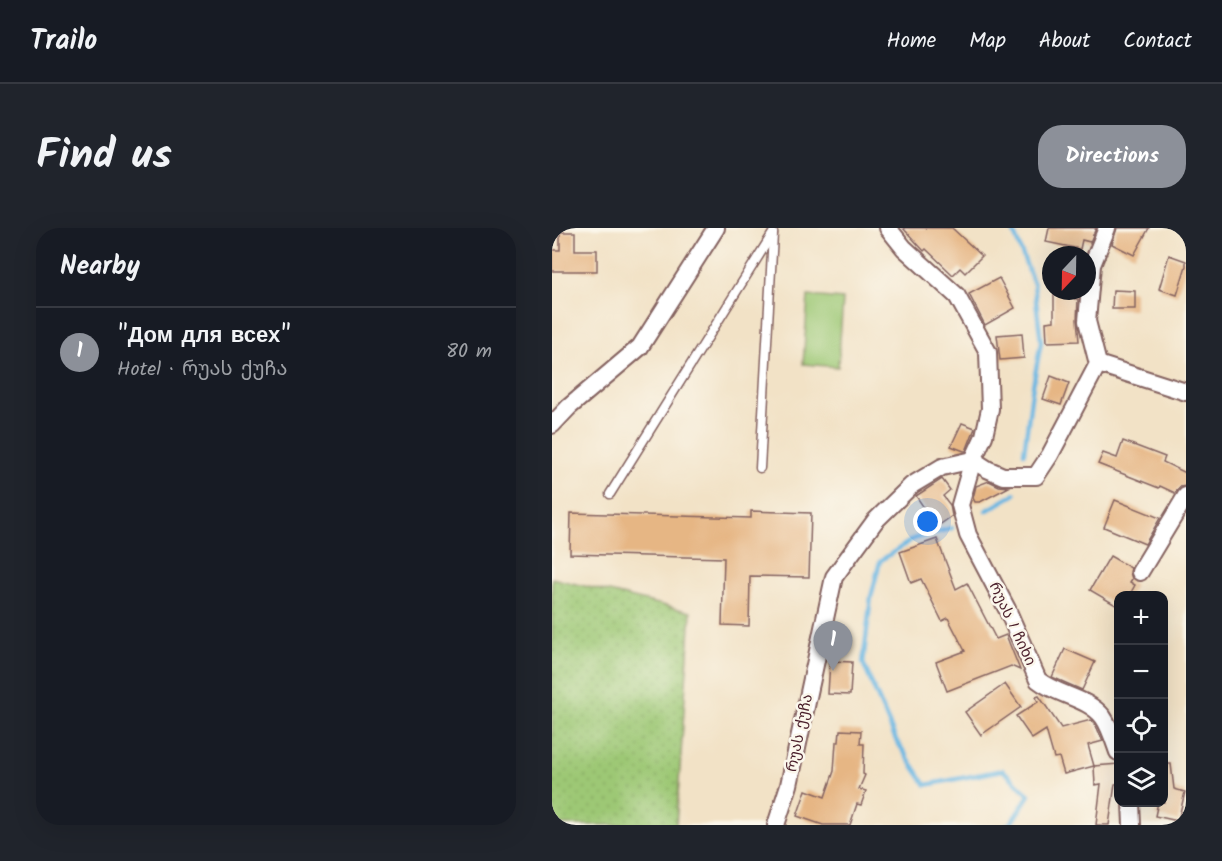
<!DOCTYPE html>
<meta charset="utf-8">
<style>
body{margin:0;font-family:Kalam,"Noto Sans Georgian",sans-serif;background:#20242c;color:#f1f3f6}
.controls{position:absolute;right:18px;bottom:18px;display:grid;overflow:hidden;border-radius:12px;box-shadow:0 6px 24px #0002}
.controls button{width:54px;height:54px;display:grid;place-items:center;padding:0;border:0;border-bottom:2px solid #363941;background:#171b24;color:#f1f3f6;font:30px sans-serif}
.compass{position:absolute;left:490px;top:18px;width:54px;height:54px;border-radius:50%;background:#171b24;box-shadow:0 6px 24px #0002;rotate:202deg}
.you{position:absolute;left:376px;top:294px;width:21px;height:21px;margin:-15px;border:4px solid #fff;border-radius:50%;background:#1a73e8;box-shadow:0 0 0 9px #1a73e833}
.badge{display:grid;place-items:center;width:39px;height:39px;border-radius:50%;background:#8c9099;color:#fff;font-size:20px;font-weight:700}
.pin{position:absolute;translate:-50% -50px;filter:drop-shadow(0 2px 3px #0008)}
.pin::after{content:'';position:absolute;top:32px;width:21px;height:18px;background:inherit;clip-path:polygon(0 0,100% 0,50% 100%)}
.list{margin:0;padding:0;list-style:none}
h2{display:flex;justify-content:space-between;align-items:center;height:78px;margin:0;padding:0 24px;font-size:26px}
h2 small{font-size:20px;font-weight:400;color:#9ea1a6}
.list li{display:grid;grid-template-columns:39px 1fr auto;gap:18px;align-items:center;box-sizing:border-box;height:90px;padding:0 24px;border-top:2px solid #363941}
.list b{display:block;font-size:22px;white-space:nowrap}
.list p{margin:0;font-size:20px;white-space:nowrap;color:#9ea1a6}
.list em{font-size:20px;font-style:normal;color:#9ea1a6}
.icon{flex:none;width:33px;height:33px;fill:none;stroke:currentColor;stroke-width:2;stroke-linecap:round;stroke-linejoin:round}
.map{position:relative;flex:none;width:634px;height:597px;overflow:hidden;border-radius:24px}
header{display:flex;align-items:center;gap:36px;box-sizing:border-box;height:84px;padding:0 30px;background:#171b24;border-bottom:2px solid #363941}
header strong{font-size:28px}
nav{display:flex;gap:33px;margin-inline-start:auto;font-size:21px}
.intro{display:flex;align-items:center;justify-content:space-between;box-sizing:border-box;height:144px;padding:0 36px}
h1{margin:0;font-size:42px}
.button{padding:15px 27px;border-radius:24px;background:#8c9099;color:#fff;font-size:21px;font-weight:700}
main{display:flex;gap:36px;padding:0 36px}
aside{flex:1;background:#171b24;border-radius:24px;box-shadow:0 6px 24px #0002}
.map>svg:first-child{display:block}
.grass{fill:url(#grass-dots);stroke:#747450;stroke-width:1.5}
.garden{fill:#9dc875;stroke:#747450;stroke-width:1.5}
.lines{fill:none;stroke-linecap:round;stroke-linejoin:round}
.stream{stroke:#68b6e2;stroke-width:4.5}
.building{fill:#e6b684}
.service-casing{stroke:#856361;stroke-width:11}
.minor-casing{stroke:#856361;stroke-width:20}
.service{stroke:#fff;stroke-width:8}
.minor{stroke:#fff;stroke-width:16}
.labels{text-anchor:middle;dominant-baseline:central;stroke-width:5;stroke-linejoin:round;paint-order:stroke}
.street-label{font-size:15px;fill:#4a1f2b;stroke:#fbf7ec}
</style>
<header>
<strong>Trailo</strong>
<nav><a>Home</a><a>Map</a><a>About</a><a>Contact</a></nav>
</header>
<div class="intro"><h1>Find us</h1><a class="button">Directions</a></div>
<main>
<aside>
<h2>Nearby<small></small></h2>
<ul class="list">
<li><span class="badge">1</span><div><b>&quot;Дом для всех&quot;</b><p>Hotel · რუას ქუჩა</p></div><em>80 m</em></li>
</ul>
</aside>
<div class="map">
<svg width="634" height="597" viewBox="0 0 634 597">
<defs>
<pattern id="grass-dots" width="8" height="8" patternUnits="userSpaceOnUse" patternTransform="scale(1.5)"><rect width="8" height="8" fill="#9dc875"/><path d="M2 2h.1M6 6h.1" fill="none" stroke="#89ab65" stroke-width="1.8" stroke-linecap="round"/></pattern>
</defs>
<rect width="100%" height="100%" fill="#fbf7ec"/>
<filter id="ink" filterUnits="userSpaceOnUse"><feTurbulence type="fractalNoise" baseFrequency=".0167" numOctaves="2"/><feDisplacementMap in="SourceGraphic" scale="12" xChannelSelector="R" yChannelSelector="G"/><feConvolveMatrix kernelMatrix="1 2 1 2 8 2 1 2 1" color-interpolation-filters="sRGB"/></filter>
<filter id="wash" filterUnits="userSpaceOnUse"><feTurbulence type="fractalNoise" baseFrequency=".008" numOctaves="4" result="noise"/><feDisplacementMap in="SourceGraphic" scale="24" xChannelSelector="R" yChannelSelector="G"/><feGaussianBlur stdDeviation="1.35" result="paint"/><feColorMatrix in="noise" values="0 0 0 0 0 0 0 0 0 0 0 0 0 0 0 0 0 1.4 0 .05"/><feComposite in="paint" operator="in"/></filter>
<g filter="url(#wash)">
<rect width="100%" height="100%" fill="#f2e2c6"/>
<!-- grass -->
<path class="grass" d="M0,350L139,384L124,597H0Z"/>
<!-- garden -->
<path class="garden" d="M256,68L291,71L286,139L251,136Z"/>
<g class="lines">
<!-- stream -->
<g class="stream">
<path d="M460,0L482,56L489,114L480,163L472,225"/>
<path d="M434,283L463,266"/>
<path d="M400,300L361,311L328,333L319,369L311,435L344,512L374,557L451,542L477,567L459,595L455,597"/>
</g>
</g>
<g id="blocks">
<!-- building -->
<g class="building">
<path d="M351,0H400L430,28L413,45L408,40L401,47L374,21L372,23Z"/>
<path d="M497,0H544L538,14L530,12L528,21L494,14Z"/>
<path d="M565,0H597L582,27L560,16Z"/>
<path d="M8,4H23V22H45V43H0V22H8Z"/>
<path d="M617,27L634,33V38L625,67L607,61Z"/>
<path d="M447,50L463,80L433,97L417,66Z"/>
<path d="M561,62L583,63V81H560Z"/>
<path d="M502,63H524L523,71H526L525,92L527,113L495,114L494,94L502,93Z"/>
<path d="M470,105L472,130L448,132L445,107Z"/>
<path d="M499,148L517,155L509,177L491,171Z"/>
<path d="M410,195L423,200L414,223H412L399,218Z"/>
<path d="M571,213L613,229L611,234L634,245V258L628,259L623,265L608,258L607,260L546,236L551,225L565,230Z"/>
<path d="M390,251L398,262L391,268L398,277L400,288L376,305L363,288L373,281L364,268Z"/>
<path d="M437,253L447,258L457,259L428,274H423L421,270L424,258Z"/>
<path d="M563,272L608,290L593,316L552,299Z"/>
<path d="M199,283L259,285L257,349L198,348L197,398L170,397L172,330L18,326L19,285L199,290Z"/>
<path d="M385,311L404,361L415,355L444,411L454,407L468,442L459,438L395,463L384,434L413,423L396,390L390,393L369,351L359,355L348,324Z"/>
<path d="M558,328L579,340L578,344L580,351L578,354L583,357L577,368H567V379L538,362Z"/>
<path d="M513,421L543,434L530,462L500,449Z"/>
<path d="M278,433L300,434L298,467L276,466Z"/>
<path d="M453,456L469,479L429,507L413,484Z"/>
<path d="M487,468L509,500L539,492L543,496L551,513L536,517L542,538L512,546L507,529L502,530L494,502L480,511L464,488L486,474L484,469Z"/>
<path d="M288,502L309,503L308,516H312L311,546L313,547L307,561L314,563L309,577L305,576L298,597H271L245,588L254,562L273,569L282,543L284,514H287Z"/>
<path d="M567,536V555L563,556L557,597H544L549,556L543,557L542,538Z"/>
<path d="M612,536H619L622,561L633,564L626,593L603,588L606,574H612Z"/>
</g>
</g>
</g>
<g filter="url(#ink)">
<use href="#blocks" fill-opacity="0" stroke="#856361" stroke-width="1.5"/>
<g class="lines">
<!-- service casing -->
<g class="service-casing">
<g id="service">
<path d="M208,240L221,6"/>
<path d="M58,266L221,5"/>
</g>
</g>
<!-- minor casing -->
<g class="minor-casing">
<g id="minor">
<path d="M336,0L352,20L405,68L436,124L438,181L432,208L421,232L435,241L451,248H484L498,227L546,136L535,93L540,37L555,0"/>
<path d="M546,136L634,164"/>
<path d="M0,197L17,179L88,119L164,0"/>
<path d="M588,344L634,268"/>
<path d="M579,574L580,597"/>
<path d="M224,597L237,557L282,349L323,293L360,257L390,239L421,232L408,277L416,307L455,381L486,452C506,468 535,469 551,489C558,499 562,513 566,524"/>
</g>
</g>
<!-- service -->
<use href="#service" class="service"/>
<!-- minor -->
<use href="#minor" class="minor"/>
</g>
</g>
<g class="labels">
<!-- street labels -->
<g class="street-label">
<text transform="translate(460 396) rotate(65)">რუას I ჩიხი</text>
<text transform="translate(248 505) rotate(-78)">რუას ქუჩა</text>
</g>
</g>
</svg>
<div class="controls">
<button>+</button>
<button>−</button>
<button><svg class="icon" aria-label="locate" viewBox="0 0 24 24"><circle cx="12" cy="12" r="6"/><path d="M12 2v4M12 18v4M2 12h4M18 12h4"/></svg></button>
<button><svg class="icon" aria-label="layers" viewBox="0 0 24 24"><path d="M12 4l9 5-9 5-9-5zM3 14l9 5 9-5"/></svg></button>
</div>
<svg class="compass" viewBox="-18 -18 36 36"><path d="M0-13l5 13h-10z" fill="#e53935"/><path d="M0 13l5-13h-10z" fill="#9ea1a6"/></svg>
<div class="you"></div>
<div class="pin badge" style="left:281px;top:443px">1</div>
</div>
</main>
